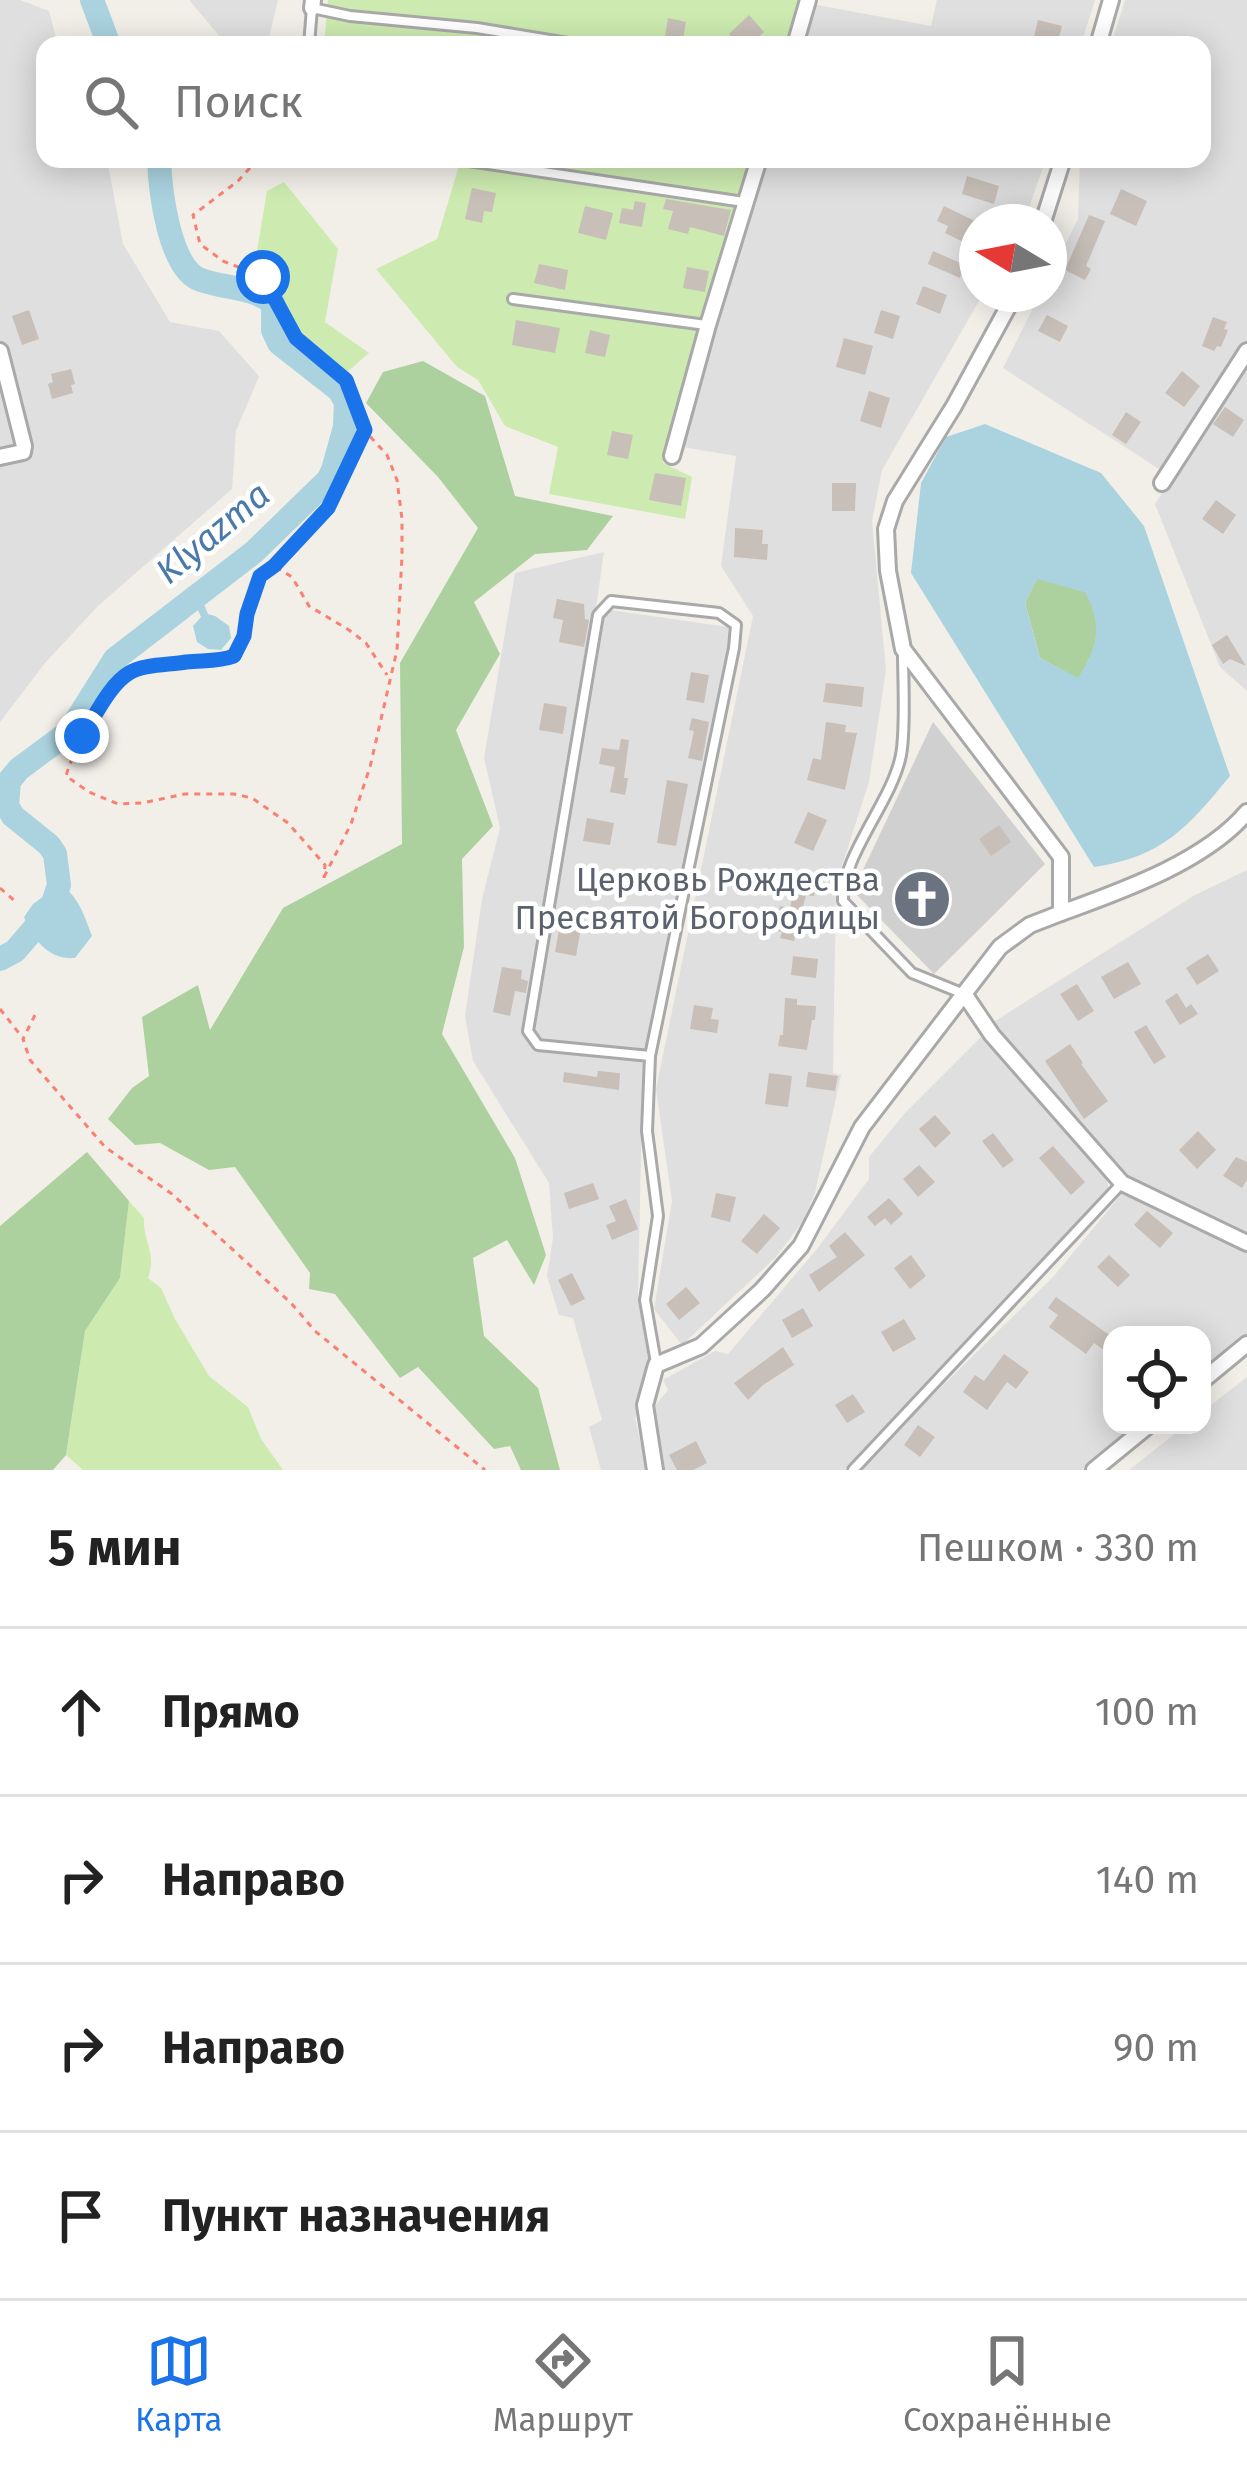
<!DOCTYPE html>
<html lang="ru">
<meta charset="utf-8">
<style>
body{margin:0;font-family:"Fira Sans",sans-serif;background:#f6f6f6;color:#222}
.controls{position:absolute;right:36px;bottom:36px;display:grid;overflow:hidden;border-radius:24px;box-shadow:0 6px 30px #0003}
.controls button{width:108px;height:108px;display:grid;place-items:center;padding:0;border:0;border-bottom:3px solid #e0e0e0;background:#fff;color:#222;font:60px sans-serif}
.compass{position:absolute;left:959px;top:204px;width:108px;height:108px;border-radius:50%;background:#fff;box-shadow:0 6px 30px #0003;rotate:280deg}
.stop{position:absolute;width:36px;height:36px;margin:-27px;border:9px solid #1a73e8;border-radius:50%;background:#fff}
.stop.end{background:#1a73e8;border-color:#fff;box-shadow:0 3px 12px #0008}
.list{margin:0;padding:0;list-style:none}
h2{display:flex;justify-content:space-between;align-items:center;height:156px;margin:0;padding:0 48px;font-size:51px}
h2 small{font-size:39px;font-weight:400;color:#767676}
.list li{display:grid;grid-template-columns:78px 1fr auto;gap:36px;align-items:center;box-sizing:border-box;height:168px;padding:0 48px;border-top:3px solid #e0e0e0}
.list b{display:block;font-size:45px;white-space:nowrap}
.list em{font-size:39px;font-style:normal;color:#767676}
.icon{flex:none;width:66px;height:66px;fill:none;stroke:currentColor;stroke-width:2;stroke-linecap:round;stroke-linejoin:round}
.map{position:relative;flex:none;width:1247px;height:1470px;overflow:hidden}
.search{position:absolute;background:#fff;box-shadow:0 6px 30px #0003;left:36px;right:36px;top:36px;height:132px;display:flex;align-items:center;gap:30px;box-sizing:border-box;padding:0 42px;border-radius:24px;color:#767676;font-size:45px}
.sheet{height:828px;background:#fff}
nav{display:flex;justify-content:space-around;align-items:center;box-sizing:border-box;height:168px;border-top:3px solid #e0e0e0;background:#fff;font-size:33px;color:#767676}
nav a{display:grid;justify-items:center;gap:6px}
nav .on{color:#1a73e8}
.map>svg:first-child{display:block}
.residential{fill:#e0dfdf}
.religious{fill:#d0d0d0}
.grass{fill:#cdebb0}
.forest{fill:#add19e}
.water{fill:#aad3df;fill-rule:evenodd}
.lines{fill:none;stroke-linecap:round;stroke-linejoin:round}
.river{stroke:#aad3df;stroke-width:24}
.building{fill:#c7bfb8}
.lane-casing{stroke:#a9a9a9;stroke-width:14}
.street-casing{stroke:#a9a9a9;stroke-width:20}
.path{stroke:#fa8072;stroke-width:3;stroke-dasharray:6 6;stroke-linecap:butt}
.lane{stroke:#fff;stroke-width:8}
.street{stroke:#fff;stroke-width:14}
.route{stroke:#1a73e8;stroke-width:15}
.labels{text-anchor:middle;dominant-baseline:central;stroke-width:9;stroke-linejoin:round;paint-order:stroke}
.worship-label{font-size:33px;fill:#5b616d;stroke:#fff;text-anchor:end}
.water-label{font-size:36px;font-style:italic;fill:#4a7aab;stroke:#fff}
</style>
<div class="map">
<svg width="1247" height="1470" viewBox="0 0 1247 1470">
<rect width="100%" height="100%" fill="#f2efe9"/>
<!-- residential -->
<g class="residential">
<path d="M0,0H20L49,11L58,45H45V159H107L123,244L170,322L219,331L259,376L236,431L232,489L98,606L45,663L0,722Z"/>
<path d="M189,0H278L267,45H227Z"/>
<path d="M937,0H1095L1081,45H800L812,4L931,26Z"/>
<path d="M1125,0H1247V343L1162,471L1003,368L1040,294H1049V277L1078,219L1080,159H1202V45H1111Z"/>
<path d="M767,159H1046L1024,222H977V294H983L882,470L872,521L886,670L869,782L836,884L833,1073L841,1075L815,1193L803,1221L776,1257L682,1345L654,1309L672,1201L656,1089L753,616L721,566L736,456L683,447Z"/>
<path d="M1247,362V691L1220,667L1155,504Z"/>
<path d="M604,552L596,608L728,627L730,640L643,1059L638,1295L649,1365L642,1413L635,1418L647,1470H601L589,1427L602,1420L573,1318L559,1315L547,1276L553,1238L549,1183L473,1061L465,1016L482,899L500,828L484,758L515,573Z"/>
<path d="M1247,870V1236L1124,1178L992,1023L1195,895Z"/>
<path d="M985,1033L1105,1174L1109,1190L1022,1292L844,1470H663L651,1410L668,1390L663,1380L715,1351L728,1354L817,1249L869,1179V1157L905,1113Z"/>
<path d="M1124,1191L1247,1251V1334L1202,1371V1335H1112V1425H1137L1084,1470H857L1053,1277Z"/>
<path d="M1247,1377V1470H1129L1186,1425H1202V1412Z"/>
</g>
<!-- religious -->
<path class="religious" d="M933,722L1045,864L934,974L853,891Z"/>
<!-- grass -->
<g class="grass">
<path d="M328,0H799L787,45H324Z"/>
<path d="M461,159H754L663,463L692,477L685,519L549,494L558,447L505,426L478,380L457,367L376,269L437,239Z"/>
<path d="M284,182L338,249L325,322L369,353L345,374L312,355L256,257L267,191Z"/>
<path d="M129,1201L144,1218C143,1242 157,1253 148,1278L161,1288L175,1319L209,1376L248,1407L261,1439L283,1470H83L66,1455L85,1331L120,1278Z"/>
</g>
<!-- forest -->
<g class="forest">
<path d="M423,361L485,396L515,496L613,516L587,550L535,554L474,602L500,654L456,730L493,826L462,859L464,947L442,1034L515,1158L546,1255L534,1285L507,1240L473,1258L484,1336L538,1388L560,1470H521L510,1446L494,1449L418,1367L400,1378L335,1294L309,1289L310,1273L235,1167L209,1170L160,1143L135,1145L108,1119L132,1088L149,1076L142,1017L198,985L210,1030L283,908L402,844L400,663L478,528L438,477L366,403L383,372Z"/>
<path d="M1037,578L1086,592C1104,628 1098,646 1078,679L1040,658L1025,603Z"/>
<path d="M87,1152L129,1201L120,1278L85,1331L66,1455L53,1470H0V1226Z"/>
</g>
<!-- water -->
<g class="water">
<path d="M985,424L1101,473L1144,526L1230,776C1188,827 1163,857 1094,867L911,573L921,483L946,437ZM1037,579L1085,592C1103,626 1098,647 1078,678L1040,658L1025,603Z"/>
<path d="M200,594L208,614L215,616L229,626L231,638L221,650L208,649L197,642L193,626L201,617L193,599Z"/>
<path d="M59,885C78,893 85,918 92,936L75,958C48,960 33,939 24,917L33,904Z"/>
</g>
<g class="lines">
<!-- river -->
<g class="river">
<path d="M92,0L109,45"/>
<path d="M0,959L15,951L51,909L59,885L55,854L49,845L13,816L7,806L9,781L19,769L69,732L115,659L254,552L328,480L333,470L345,427L346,402L339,390L279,343L273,330V303C251,286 226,289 201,280C169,270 160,189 159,159"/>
</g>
</g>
<!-- building -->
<g class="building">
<path d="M749,15L764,32L751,45H739L729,34Z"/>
<path d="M668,18L686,22L682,45L664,43Z"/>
<path d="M1038,20L1062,26L1057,45L1033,41Z"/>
<path d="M967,176L999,186L994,204L962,194Z"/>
<path d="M472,188L496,193L492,212L484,211L482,223L465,219Z"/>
<path d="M1121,189L1147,201L1136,226L1110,214Z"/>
<path d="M666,199L731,210L724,236L690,227L688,234L668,229L673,211L663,209Z"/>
<path d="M635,201L646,203L642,227L619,223L622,208L633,210Z"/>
<path d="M585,206L613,213L606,240L578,233Z"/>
<path d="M944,206L977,222V240L974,247L945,233L948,226L937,221Z"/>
<path d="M1089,215L1105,221L1086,266L1091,269L1085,280L1065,270Z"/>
<path d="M933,251L965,265L960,278L928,264Z"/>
<path d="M539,264L568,270L565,290L534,283Z"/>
<path d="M687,267L709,271L705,292L683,288Z"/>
<path d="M923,286L947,295L940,314L916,304Z"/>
<path d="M29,310L39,339L22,345L12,316Z"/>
<path d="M881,310L900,316L893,339L874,333Z"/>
<path d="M1047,315L1068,326L1060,342L1038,331Z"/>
<path d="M1213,317L1227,322L1224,329L1228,330L1221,347L1217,346L1214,351L1202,346Z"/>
<path d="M516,320L560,328L555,353L512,345Z"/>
<path d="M590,330L610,335L605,357L585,353Z"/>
<path d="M844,338L873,346L865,375L836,367Z"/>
<path d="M71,369L75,384L71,385L73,393L52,399L48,384L53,382L51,374Z"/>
<path d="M1182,371L1200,386L1184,407L1165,393Z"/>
<path d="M869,391L890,398L881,428L860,421Z"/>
<path d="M1225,407L1244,420L1233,437L1213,424Z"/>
<path d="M1126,412L1141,422L1126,444L1112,435Z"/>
<path d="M612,431L633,435L628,459L607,455Z"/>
<path d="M655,473L686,478L681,506L649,500Z"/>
<path d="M832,483H856L855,511H832Z"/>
<path d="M1216,500L1236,515L1223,534L1202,519Z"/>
<path d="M735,528L763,530L762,544H768L767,560L734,557Z"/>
<path d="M557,599L584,604L585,619L589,620L584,647L559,642L563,620L553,618Z"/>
<path d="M1227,635L1246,666L1230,659L1223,664L1212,645Z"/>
<path d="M691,672L709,675L704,703L686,700Z"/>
<path d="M826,683L864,687L862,707L823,702Z"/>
<path d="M544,703L567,707L563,734L539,730Z"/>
<path d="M692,718L709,722L702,761L688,758L694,731L689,730Z"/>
<path d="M826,722L846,725L845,732L857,733L845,790L807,780L813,758L821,760Z"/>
<path d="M621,739L629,740L624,778H628L625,795L610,792L615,767L599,764L602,748L619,750Z"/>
<path d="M667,780L688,784L676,846L657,843Z"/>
<path d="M808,812L827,820L813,851L794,843Z"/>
<path d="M587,818L614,823L610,845L583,841Z"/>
<path d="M999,825L1011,842L991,856L979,839Z"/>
<path d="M798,870L818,875L814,896L806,895L794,941L780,938L782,932L774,930L780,906L790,908Z"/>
<path d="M919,877L943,904L924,921L900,894Z"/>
<path d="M560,924L581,928L576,956L555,952Z"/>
<path d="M1208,954L1219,971L1197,985L1186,968Z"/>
<path d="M793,956L818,959L816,978L791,975Z"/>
<path d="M1128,962L1141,984L1114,999L1101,977Z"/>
<path d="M502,967L522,970L521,979L528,981L526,993L515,991L510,1016L493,1012Z"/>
<path d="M1077,984L1094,1011L1078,1021L1060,994Z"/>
<path d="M1177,993L1186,1008L1191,1004L1198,1014L1180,1025L1165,1001Z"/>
<path d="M785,998L797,999V1005L816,1006L815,1020H812L807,1050L778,1046L780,1035H783Z"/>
<path d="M694,1005L713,1008L711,1019L719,1020L717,1033L690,1029Z"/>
<path d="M1146,1025L1166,1057L1154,1064L1134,1032Z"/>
<path d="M1070,1044L1083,1063L1081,1064L1108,1101L1084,1119L1045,1061Z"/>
<path d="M598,1071L620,1073L619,1090L563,1082L564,1072L597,1077Z"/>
<path d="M808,1072L838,1076L835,1091L806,1087Z"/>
<path d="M769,1073L792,1076L788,1107L765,1104Z"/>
<path d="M935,1115L951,1133L935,1148L919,1129Z"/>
<path d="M1198,1131L1216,1150L1197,1169L1179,1150Z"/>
<path d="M993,1133L1014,1160L1003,1168L982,1141Z"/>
<path d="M1053,1146L1085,1182L1071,1195L1039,1158Z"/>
<path d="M1236,1157L1247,1162V1180L1242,1188L1223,1176Z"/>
<path d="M919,1165L935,1182L918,1197L903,1179Z"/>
<path d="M593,1183L599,1199L569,1209L564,1193Z"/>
<path d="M716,1193L736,1197L730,1222L711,1217Z"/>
<path d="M889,1198L903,1214L891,1225L885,1218L875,1226L867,1217Z"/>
<path d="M626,1199L638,1229L612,1240L606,1225L616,1221L609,1206Z"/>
<path d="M1147,1211L1173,1233L1160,1248L1134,1225Z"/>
<path d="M764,1214L780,1228L757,1254L741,1241Z"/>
<path d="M845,1232L865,1255L819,1292L809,1275L837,1257L829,1246Z"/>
<path d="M911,1255L926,1276L910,1289L894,1268Z"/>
<path d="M1109,1255L1130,1275L1118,1287L1097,1267Z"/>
<path d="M572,1273L585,1299L571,1306L558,1280Z"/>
<path d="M686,1287L700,1303L679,1320L666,1304Z"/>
<path d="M1056,1297L1112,1337L1105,1351L1094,1343L1086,1354L1049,1327L1058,1315L1048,1308Z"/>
<path d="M803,1308L813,1326L792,1338L782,1320Z"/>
<path d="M904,1319L916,1339L893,1352L881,1332Z"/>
<path d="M783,1347L794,1365L763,1385L748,1400L734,1383Z"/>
<path d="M1004,1354L1029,1372L1016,1389L1007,1382L987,1410L963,1392L975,1375L984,1381Z"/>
<path d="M853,1394L865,1412L847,1423L835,1405Z"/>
<path d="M918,1425L935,1437L920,1457L904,1445Z"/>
<path d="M696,1441L707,1463L693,1470H677L669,1455Z"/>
</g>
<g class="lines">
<!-- lane casing -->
<g class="lane-casing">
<g id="lane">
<path d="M309,45L312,8L350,16L477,28L580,45"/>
<path d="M455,159L744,202"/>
<path d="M513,299L706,325"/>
<path d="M903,653C903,682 906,728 901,755C892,802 841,856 843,901L912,973L964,994"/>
<path d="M650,1056L538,1045L528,1031L598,615L611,601L719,613L736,625L734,648L650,1056L647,1131L658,1216L645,1300L656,1363"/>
<path d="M853,1470L1121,1184"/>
</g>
</g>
<!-- street casing -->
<g class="street-casing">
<g id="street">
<path d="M312,8L313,0"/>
<path d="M795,45L808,0"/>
<path d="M1098,45L1111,0"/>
<path d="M1043,222L1063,159"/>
<path d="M0,351L24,446L23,452L0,457"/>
<path d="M672,456L708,325L759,159"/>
<path d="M1162,483L1247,351"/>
<path d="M1061,913C1121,891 1205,862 1247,812"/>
<path d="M965,995L992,1035L1122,1183L1247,1243"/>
<path d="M1202,1381L1247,1344"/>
<path d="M655,1470L645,1405L656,1365L701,1346L762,1290L801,1246L862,1127L1000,947L1030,925L1061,913V857L903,649L888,571L886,529L895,501L954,406L1015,294"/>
<path d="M1094,1470L1149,1425"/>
</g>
</g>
<!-- path -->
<g class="path">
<path d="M258,159L238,181L193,215L200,244L223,261L263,277L296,338L346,380L365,430C350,455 345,484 329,508C315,528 294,548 277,564C269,571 262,574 257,583C245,606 245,633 234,656C207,665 178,661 149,667C143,669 137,670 131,673C107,685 73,750 66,776L89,792L118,804L142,803L185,794H234L252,798L288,823L325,865L324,878"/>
<path d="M276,567L292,577L309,606L349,630L366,643L387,675"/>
<path d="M324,877L351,824L370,767L397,650L402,556V519L397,480L387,455L365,431"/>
<path d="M0,888L17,903"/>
<path d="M0,1009L22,1037"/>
<path d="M35,1015L23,1039L30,1060L105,1147L172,1194L291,1303L315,1331L485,1470"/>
</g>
<!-- lane -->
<use href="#lane" class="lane"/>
<!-- street -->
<use href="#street" class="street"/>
</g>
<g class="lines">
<!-- route -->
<path class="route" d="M82,736C95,717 109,685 129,673C144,664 169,665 186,662C203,660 218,662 234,656L244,636L247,614L260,576L274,566L328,508L365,430L346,380L296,338L263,277"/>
</g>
<!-- icons -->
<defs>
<g id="church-disc" transform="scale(3)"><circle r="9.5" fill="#6b7280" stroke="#fff"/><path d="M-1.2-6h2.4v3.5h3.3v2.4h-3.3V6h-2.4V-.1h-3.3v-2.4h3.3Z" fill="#fff"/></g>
</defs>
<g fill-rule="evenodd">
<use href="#church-disc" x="922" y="899"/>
</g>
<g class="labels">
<!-- worship labels -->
<g class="worship-label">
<text x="880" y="880">Церковь Рождества<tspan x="880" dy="38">Пресвятой Богородицы</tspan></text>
</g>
<!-- water labels -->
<g class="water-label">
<text transform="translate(213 533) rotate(-40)">Klyazma</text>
</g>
</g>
</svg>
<div class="controls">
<button><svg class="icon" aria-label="locate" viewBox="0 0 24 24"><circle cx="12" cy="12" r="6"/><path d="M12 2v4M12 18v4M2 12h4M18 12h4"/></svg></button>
</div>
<svg class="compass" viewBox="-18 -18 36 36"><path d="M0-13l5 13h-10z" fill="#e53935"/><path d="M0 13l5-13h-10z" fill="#767676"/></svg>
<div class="stop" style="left:263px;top:277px"></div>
<div class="stop end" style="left:82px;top:736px"></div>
<div class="search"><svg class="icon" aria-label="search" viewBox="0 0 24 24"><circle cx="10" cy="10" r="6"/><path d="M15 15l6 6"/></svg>Поиск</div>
</div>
<section class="sheet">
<h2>5 мин<small>Пешком · 330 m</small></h2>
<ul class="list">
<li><svg class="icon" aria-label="ahead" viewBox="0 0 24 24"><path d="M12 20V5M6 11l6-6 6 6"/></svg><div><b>Прямо</b></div><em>100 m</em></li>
<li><svg class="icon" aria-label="right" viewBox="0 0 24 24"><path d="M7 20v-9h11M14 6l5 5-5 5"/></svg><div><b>Направо</b></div><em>140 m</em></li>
<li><svg class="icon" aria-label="right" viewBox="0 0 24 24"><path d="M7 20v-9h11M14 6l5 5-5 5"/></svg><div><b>Направо</b></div><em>90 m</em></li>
<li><svg class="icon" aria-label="arrive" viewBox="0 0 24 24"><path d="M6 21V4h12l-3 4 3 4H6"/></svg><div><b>Пункт назначения</b></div></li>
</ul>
</section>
<nav>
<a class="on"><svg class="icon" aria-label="map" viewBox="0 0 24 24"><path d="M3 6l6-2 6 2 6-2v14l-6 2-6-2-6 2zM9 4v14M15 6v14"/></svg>Карта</a>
<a><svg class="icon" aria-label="directions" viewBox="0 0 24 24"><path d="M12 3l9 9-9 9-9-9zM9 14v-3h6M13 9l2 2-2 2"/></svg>Маршрут</a>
<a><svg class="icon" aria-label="saved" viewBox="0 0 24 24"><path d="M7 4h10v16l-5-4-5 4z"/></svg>Сохранённые</a>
</nav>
